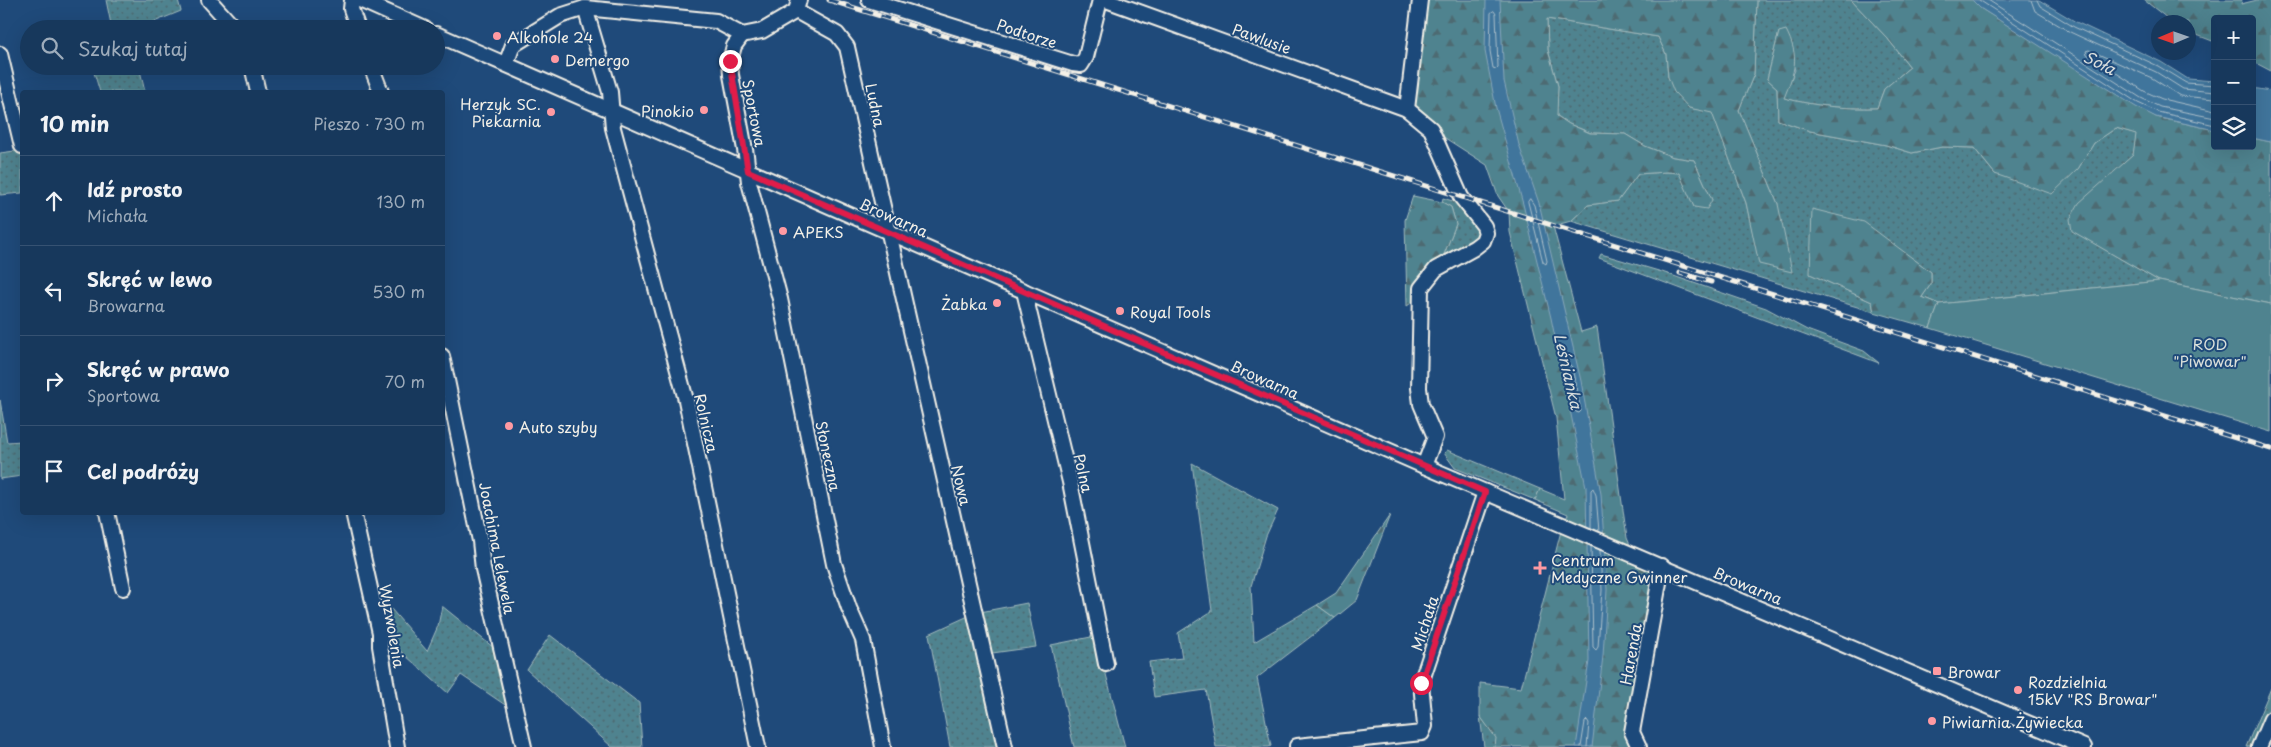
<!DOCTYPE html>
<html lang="pl">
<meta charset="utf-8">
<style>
body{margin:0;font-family:"Playpen Sans",sans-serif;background:#203f62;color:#f1f3f6}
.controls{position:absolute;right:15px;top:15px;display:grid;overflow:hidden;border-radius:5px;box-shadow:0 5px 20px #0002}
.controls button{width:45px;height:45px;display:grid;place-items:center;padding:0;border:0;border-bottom:1px solid #365272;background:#17385c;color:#f1f3f6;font:25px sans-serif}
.compass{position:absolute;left:2151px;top:15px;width:45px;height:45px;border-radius:50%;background:#17385c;box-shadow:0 5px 20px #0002;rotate:268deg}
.stop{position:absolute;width:15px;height:15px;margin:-11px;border:4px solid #e11d48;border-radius:50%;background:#fff}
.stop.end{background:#e11d48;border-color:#fff;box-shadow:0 1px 5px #0008}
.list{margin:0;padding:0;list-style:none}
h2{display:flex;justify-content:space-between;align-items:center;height:65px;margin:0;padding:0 20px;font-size:21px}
h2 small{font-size:16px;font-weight:400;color:#9eacbb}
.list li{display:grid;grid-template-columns:32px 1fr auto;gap:15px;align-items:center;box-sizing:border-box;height:90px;padding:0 20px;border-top:1px solid #365272}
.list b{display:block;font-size:19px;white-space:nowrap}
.list p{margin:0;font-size:16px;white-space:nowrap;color:#9eacbb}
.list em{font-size:16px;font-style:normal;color:#9eacbb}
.icon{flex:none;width:28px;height:28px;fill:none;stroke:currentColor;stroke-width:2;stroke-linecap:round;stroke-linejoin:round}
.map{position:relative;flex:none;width:2271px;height:747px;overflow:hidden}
.search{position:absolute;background:#17385c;box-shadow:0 5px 20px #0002;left:20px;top:20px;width:425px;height:55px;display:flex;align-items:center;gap:12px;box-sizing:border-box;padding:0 18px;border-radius:28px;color:#9eacbb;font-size:19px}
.panel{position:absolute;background:#17385c;box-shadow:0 5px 20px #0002;left:20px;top:90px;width:425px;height:425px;border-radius:5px}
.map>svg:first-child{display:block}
.grass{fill:url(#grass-dots);stroke:#a2babc}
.forest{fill:url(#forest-firs);stroke:#a2babc}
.green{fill:#50838f;stroke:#a2babc}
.water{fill:#3f759c;stroke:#87a7ba}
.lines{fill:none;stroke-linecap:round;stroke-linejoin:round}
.shore{stroke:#acbfca;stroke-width:1}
.minor-casing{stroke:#f4f1e8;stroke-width:18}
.minor{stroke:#1f4a7a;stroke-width:14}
.rail-casing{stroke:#f4f1e8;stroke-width:5}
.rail{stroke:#1f4a7a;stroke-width:3;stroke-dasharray:9;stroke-linecap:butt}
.route{stroke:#e11d48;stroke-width:6}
.poi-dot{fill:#ff9aa2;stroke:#1f4a7a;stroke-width:2}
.labels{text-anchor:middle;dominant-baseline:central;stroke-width:4;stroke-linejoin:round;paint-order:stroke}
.street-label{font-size:15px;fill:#f4f1e8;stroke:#1f4a7a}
.poi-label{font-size:15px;fill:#f4f1e8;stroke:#1f4a7a;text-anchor:start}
.park-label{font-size:15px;fill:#dbe0db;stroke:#1f4a7a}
.water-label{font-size:16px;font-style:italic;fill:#d9dedd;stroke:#1f4a7a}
</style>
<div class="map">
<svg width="2271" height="747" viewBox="0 0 2271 747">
<defs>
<pattern id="grass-dots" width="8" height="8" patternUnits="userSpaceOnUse" patternTransform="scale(1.25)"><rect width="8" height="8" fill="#50838f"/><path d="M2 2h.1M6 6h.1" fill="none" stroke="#4d6b72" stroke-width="1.8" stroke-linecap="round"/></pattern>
<pattern id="forest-firs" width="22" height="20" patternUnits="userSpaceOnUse" patternTransform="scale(1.25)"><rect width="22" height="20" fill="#50838f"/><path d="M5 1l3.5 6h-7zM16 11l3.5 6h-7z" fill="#4d6b72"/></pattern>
</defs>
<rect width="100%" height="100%" fill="#1f4a7a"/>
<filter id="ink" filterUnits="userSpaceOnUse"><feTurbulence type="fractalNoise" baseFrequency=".02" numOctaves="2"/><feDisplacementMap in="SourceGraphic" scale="10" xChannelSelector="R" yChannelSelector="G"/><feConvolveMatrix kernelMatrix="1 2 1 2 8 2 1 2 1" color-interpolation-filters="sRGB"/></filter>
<g filter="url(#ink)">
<!-- grass -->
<g class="grass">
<path d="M106,0H178L181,11L137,29H112Z"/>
<path d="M1757,0H1851L1888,39L1910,67L1884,89L1877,108C1844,109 1815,106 1783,98L1795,70L1779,32L1767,79L1777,88L1778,120L1810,131L1886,145L1912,153L1942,147L1974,148L1995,174L2078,169L2094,143L2116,128L2137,134L2133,155L2112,175L2073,231L2159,281L1939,304L1922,297L1931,284V272L1912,258L1810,274L1872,302L1874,312L1571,221L1588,205L1618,201L1638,174L1666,172L1680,173L1694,207L1712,200L1694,160L1673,157L1645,146L1625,134L1591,133L1569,124L1556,115L1558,86L1548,50L1547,19L1658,37L1666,54L1668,77L1689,108L1712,112L1746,203L1760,264L1778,204L1739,110L1754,74Z"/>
<path d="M92,66H139L145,92H100Z"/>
<path d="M22,150V193L0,195V153Z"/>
<path d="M1443,198L1459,203L1481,228C1480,246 1455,254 1441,262L1456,224L1451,207L1442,202Z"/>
<path d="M1601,254L1662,272L1766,308L1807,330L1864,351L1879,363L1599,258Z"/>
<path d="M0,400L7,442L22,441V476L0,479Z"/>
<path d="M1447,450L1540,489L1535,500L1455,468L1444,453Z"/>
<path d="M1192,463L1278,510L1266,536L1251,586L1254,642L1317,605L1335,618L1257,678L1271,746L1269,747H1216L1206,690L1154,697L1149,662L1182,658L1178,633L1212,611Z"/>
<path d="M368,582L427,651L438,626L442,606L504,656L517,713L461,675L448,693L380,633Z"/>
<path d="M1027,603L1036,647L985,654L1005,747H950L929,634L975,613Z"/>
<path d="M550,635L639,703L642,747H612L527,670Z"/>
<path d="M1096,636L1125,747H1074L1051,645Z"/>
<path d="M1480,716L1497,738L1495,747H1484Z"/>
</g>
<!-- forest -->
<g class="forest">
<path d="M1420,0H1757L1754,74L1739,110L1778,204L1792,272L1759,264L1746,203L1712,113L1689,108L1674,92L1668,77L1666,54L1658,37L1547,19L1548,50L1558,86L1557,116L1569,124L1590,133L1625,134L1645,146L1673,157L1694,160L1712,200L1707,209L1694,207L1679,173L1666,172L1638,174L1618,201L1588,205L1571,221L1553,226L1581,332L1597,327L1627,538L1634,554L1662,566L1632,732L1639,747H1495L1496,738L1480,716V683L1521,688L1560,535L1568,514L1535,500L1540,489L1564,499L1556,418L1510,232L1509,212L1498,196L1487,165L1431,129L1407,109Z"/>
<path d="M1851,0H1972L1980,8L2156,117L2215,130V146H2252V138L2271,142V304L2159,281L2072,231L2070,219L2079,203L2133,155L2136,134L2116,128L2094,143L2078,169L2052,194L1995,174L1974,148L1942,147L1912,153L1886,145L1810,131L1778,120L1777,88L1767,79L1779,32L1786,30C1800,57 1795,71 1784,98C1815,106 1844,109 1877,108L1884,89L1910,67L1888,39Z"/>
<path d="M2144,0H2242L2241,4L2257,0H2271V71L2252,61V19H2215V42L2189,32L2188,22H2172Z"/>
<path d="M1413,196L1442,202L1451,207L1456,224L1441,262L1417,285L1414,301L1407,306L1405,220Z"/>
<path d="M1812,209L1864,222L1931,272V284L1922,297L1939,304L1930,328L1874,312L1872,302L1810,274Z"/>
<path d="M1390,515L1357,600L1335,618L1317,605L1336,593Z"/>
<path d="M2271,688V705L2252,747H2246Z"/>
</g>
<!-- green -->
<path class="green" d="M2159,281L2271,304V432L1930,328L1939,304Z"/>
<!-- water -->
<g class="water">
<path d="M1486,0H1500L1504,81L1519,145L1539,203L1581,381L1601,494L1607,590L1603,656L1592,747H1576L1589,661L1586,487L1551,318L1523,204L1496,108L1485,51Z"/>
<path d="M1972,0H2039L2076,22L2161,62L2188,79L2215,81V130L2156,117L2136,107L1980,8Z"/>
<path d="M2252,88L2271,91V142L2252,138Z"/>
</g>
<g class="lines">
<!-- shore -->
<g class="shore">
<path d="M1979,0L2138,103L2158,112L2215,125"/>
<path d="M1988,0L2141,98L2160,107L2215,118"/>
<path d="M2031,0L2035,11L2070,32L2156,72L2183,89L2215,92"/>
<path d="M2037,0L2040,6L2074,27L2158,66L2186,83L2215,85"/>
<path d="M1494,11L1496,14L1498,67L1496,69L1493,68L1490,51L1491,13Z"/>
<path d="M2215,99L2180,96L2152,78L2089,50L2086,51L2087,54L2144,91L2162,99L2215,111"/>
<path d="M1530,199L1534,205L1547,261L1546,264L1543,262L1528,202Z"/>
<path d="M1570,365L1572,367L1581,411L1579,413L1576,412L1567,368Z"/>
<path d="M1591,528V490L1593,488L1596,495L1599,532"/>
<path d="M1591,546L1593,647L1596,650L1598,647L1602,590L1600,550"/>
<path d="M1581,747L1585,722L1587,720L1589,723L1587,747"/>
</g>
<!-- minor casing -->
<g class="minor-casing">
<g id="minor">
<path d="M209,0L235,29"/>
<path d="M352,0L351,9L358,29"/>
<path d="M360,0L425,29"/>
<path d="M869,0L1073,64L1081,65L1086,57L1100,0"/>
<path d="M1106,0L1407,109"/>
<path d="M1420,0L1407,109L1431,129L1461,197L1484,226L1486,233L1483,241L1474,248L1436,269L1421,288L1419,388L1421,404L1435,437L1424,466"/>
<path d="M585,8L610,92L613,128L686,400L758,747"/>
<path d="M796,11L837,34L847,47L1005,747"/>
<path d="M436,34L1424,466L2084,747"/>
<path d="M742,35L734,46L730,61L731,75L746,155L749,182L780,299L834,564L849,608L863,640L883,747"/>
<path d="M0,54L22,146"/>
<path d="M506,64L513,45L560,16L585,8L716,21L742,35L762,31L796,11L799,0"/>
<path d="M252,66L258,92"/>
<path d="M371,66L381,92"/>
<path d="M1024,291L1070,482L1106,664"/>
<path d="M442,356L480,541L483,569L524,747"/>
<path d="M107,512L123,588"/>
<path d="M353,512L380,633V646L397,747"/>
<path d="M1297,746L1422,733L1425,726L1421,683L1485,492"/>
<path d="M1639,747L1632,732L1662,566"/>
<path d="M2259,747L2271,719"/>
</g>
</g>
<!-- minor -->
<use href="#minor" class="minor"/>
<!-- rail casing -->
<g class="rail-casing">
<g id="rail">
<path d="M829,0L2271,449"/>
<path d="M1680,273L1711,282"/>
</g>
</g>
<!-- rail -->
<use href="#rail" class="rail"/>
</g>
</g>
<g class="lines" filter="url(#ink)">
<!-- route -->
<path class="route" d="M730,61L748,171L1485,492L1421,683"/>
</g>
<!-- markers -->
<g class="poi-dot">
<circle cx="497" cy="36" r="5"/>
<circle cx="555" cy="59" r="5"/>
<circle cx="704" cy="110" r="5"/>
<circle cx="551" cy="112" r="5"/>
<circle cx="783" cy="231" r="5"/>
<circle cx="997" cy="303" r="5"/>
<circle cx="1120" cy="311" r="5"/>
<circle cx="509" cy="426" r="5"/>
<path d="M1537.5 560.5h5v5h5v5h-5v5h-5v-5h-5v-5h5z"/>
<rect x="1932" y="666" width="10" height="10" rx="2.5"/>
<circle cx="2018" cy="690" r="5"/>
<circle cx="1932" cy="721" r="5"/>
</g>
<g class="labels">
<!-- street labels -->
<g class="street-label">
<text transform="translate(1027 33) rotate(18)">Podtorze</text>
<text transform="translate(1262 38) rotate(20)">Pawlusie</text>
<text transform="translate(876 105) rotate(78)">Ludna</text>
<text transform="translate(755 113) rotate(79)">Sportowa</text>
<text transform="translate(894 217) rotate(24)">Browarna</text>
<text transform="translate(1265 379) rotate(24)">Browarna</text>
<text transform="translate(707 423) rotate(77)">Rolnicza</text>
<text transform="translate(829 456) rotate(78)">Słoneczna</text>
<text transform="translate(1084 473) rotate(77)">Polna</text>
<text transform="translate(962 485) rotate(77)">Nowa</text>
<text transform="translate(498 548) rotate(79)">Joachima Lelewela</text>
<text transform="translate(1748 585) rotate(23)">Browarna</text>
<text transform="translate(1424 623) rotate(-72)">Michała</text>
<text transform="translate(393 626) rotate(80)">Wyzwolenia</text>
<text transform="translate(1630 654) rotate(-80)">Harenda</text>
</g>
<!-- poi labels -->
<g class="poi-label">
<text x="507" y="36">Alkohole 24</text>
<text x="565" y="59">Demergo</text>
<text x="541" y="103" text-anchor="end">Herzyk SC.<tspan x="541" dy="17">Piekarnia</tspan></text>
<text x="694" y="110" text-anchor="end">Pinokio</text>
<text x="793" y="231">APEKS</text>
<text x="987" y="303" text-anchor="end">Żabka</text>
<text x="1130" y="311">Royal Tools</text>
<text x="519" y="426">Auto szyby</text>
<text x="1551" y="559">Centrum<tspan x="1551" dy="17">Medyczne Gwinner</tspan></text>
<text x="1947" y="671">Browar</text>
<text x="2028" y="681">Rozdzielnia<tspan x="2028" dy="17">15kV "RS Browar"</tspan></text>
<text x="1942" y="721">Piwiarnia Żywiecka</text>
</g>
<!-- park labels -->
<g class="park-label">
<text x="2210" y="343">ROD<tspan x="2210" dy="17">"Piwowar"</tspan></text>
</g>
<!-- water labels -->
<g class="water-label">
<text transform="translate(2100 62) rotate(26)">Soła</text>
<text transform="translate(1569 371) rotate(77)">Leśnianka</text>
</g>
</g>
</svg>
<div class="controls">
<button>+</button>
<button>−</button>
<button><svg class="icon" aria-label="layers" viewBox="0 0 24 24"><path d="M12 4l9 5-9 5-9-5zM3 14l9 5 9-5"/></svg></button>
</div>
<svg class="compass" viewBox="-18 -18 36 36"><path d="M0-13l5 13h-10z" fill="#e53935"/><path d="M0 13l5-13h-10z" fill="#9eacbb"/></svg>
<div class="stop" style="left:1421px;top:683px"></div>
<div class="stop end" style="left:730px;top:61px"></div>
<div class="search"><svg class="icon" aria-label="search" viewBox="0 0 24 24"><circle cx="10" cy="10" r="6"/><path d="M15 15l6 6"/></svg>Szukaj tutaj</div>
<section class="panel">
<h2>10 min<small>Pieszo · 730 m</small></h2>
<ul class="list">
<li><svg class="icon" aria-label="ahead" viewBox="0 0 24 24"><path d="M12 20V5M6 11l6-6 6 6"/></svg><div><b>Idź prosto</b><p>Michała</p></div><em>130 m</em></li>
<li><svg class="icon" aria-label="left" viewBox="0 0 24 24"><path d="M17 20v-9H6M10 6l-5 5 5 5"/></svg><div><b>Skręć w lewo</b><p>Browarna</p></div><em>530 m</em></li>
<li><svg class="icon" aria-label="right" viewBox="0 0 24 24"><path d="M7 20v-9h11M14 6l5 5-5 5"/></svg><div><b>Skręć w prawo</b><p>Sportowa</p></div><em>70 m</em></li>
<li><svg class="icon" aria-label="arrive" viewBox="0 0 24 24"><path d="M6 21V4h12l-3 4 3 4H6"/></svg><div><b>Cel podróży</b></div></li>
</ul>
</section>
</div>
